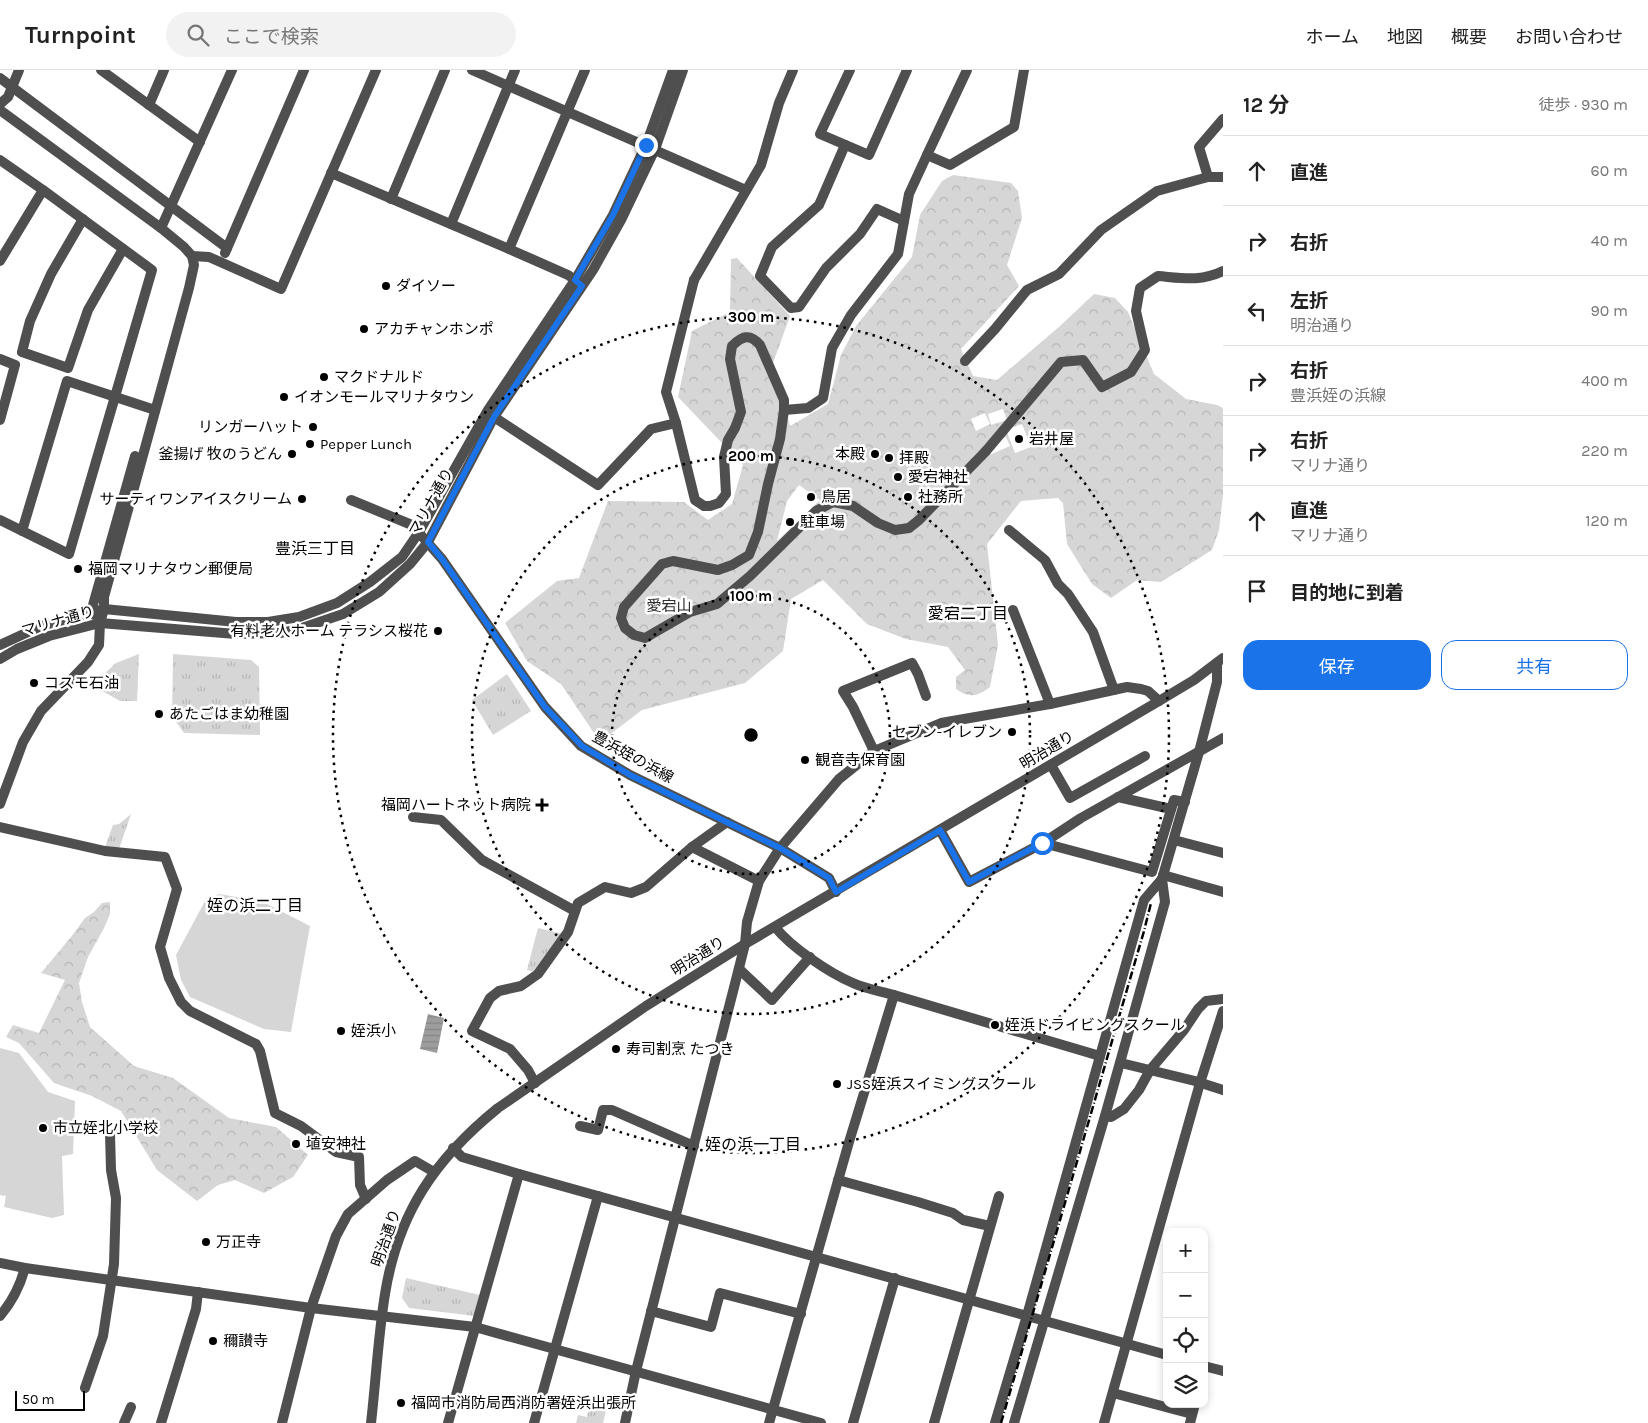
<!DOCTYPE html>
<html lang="ja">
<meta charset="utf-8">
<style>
body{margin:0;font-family:Karla,"Noto Sans JP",sans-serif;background:#f2f2f2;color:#222}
.controls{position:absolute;right:15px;bottom:15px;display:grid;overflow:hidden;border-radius:10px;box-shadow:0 2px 8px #0003}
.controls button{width:45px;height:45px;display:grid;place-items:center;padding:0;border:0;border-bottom:1px solid #e0e0e0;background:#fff;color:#222;font:25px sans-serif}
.scale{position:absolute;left:15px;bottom:12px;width:70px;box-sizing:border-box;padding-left:5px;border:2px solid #000;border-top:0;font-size:14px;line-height:18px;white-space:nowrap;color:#000;-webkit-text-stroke:4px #fff;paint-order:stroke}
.stop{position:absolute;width:15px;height:15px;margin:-11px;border:4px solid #1a73e8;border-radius:50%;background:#fff}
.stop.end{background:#1a73e8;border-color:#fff;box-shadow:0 1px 5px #0008}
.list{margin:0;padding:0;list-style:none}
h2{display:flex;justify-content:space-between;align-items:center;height:65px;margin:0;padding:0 20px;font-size:21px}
h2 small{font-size:16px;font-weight:400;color:#767676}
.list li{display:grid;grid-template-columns:32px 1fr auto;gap:15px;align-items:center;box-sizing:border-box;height:70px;padding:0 20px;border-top:1px solid #e0e0e0}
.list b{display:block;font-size:19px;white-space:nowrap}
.list p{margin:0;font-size:16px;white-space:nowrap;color:#767676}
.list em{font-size:16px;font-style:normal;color:#767676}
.actions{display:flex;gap:10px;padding:15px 20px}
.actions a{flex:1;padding:11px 0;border:1px solid #1a73e8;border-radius:15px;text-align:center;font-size:18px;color:#1a73e8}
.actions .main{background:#1a73e8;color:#fff}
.icon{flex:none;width:28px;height:28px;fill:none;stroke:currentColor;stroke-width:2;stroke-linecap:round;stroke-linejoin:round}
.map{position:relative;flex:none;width:1223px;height:1353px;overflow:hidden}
header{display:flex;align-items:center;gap:30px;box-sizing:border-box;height:70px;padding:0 25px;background:#fff;border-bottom:1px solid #e0e0e0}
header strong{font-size:24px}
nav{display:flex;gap:28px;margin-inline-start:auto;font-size:18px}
.search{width:350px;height:45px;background:#f2f2f2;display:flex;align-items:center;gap:12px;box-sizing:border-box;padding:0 18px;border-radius:28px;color:#767676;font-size:19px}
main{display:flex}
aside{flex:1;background:#fff}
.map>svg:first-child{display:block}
.forest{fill:url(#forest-crowns);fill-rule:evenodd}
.park{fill:url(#park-tufts)}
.garden{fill:#d6d6d6}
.water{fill:url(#water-rules)}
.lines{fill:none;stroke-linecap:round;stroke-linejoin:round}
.minor{stroke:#4f4f4f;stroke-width:10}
.tertiary{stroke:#4f4f4f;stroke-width:10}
.rail{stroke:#000;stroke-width:2.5;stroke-dasharray:8 2.5 1 2.5;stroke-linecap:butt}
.route{stroke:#1a73e8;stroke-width:6}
.ring{fill:none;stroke:#000;stroke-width:2.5;stroke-dasharray:2.5 5}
.poi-dot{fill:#000;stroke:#fff;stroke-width:2}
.labels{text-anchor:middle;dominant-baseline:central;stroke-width:5;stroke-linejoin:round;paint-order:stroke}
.poi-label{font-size:15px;fill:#000;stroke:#fff;text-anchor:start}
.street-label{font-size:15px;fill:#000;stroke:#fff}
.park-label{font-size:15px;fill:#2d2d2d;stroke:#fff}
.neighbourhood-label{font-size:16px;fill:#000;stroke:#fff}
.centre{fill:#000;stroke:#fff;stroke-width:2.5}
.ring-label{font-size:15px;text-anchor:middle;font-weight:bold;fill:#000;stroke:#fff;stroke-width:5;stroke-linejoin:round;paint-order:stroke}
</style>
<header>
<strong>Turnpoint</strong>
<div class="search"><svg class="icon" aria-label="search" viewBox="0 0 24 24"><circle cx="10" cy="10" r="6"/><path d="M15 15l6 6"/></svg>ここで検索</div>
<nav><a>ホーム</a><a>地図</a><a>概要</a><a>お問い合わせ</a></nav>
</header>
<main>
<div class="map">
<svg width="1223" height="1353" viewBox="0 0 1223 1353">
<defs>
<pattern id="forest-crowns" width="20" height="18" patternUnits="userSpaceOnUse" patternTransform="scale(1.25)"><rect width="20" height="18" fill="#d6d6d6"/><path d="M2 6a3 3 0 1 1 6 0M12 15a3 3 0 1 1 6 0" fill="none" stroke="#b6b6b6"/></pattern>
<pattern id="park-tufts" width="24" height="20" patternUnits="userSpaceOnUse" patternTransform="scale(1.25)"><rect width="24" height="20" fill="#d6d6d6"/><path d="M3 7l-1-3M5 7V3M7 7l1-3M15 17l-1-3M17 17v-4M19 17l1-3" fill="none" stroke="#b6b6b6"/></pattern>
<pattern id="water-rules" width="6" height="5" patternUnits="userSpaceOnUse" patternTransform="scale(1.25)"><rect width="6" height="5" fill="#9d9d9d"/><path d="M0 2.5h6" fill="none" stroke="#858585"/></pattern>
</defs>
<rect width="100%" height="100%" fill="#fff"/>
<!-- forest -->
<g class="forest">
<path d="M953,105L1011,113L1018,121L1022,148L1007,195L1019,216L961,279L973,306L997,310L1060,256L1094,224L1115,228L1128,242L1154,304L1186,329L1217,335L1223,338V425L1219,460L1212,480L1161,512L1137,510L1111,528L1092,514L1067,474L1063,433L1058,428L1021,431L987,474L998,575L990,617C977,627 969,628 956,619V607L965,600L948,577L906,569L867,554L823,510L791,529L783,581L745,613L642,640L600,672L561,614L527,591L505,553L557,511L579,508L608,431L684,432L708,450L732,434L743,395L678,327L692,261L730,242L731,189L737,188L790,246L773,293L790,356L828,334L841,285L856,256L912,187L920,145L942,111ZM1003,339L1007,350L991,355L988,344ZM985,343L990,354L976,361L971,349ZM1022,354L1031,377L1015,383L1006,360ZM1006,367L1010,376L987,386L984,375ZM799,415L820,430L777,471L787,431Z"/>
<path d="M110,832V844L104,858L88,887L79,913L82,932L90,957L134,996L173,1008L229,1048L276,1057L308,1085L293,1107L264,1123L235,1110L218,1115L197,1131L157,1100L121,1041L92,1026L54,1013L19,973L6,967L13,955L39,963L65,910L41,903L71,867L85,848L94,842L102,833Z"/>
</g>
<!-- park -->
<g class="park">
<path d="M139,584L137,631H120L102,621L103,605L116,593Z"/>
<path d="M173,584L251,590L259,597L260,665L184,663L172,646Z"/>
<path d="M507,604L531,641L493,665L472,630Z"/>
<path d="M131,744L119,779L105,777L113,755L119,754Z"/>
<path d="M538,858L563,864L536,902L527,900Z"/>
<path d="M406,1208L480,1225L475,1246L409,1238L402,1228Z"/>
<path d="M591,1328L608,1332L603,1353H576L578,1345L587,1347Z"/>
</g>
<!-- garden -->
<g class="garden">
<path d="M219,824L261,831L310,856L291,962L264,959L190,927L181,910L176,885L205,831Z"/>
<path d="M0,978L19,983L48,1022L75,1031L73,1084L62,1086L64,1145L52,1148L4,1137L6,1126L0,1125Z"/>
</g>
<!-- water -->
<path class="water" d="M428,944L444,948L437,983L420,979Z"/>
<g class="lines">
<!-- minor -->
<g class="minor">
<path d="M101,0L200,72"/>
<path d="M472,0L746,120"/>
<path d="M850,0L820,64L869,85L907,0"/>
<path d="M967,0L927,85L950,95L1014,57L1024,0"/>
<path d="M0,8L227,178"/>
<path d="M0,34L8,27L19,0"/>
<path d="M149,35L164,0"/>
<path d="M845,75L819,135L772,177L760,206L791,238L799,237L826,198L860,164L877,139L904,151"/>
<path d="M0,90L43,120L0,191"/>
<path d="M331,103L509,179L568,205L582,215"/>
<path d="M1208,107L1199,77L1223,49"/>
<path d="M391,129L445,0"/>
<path d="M83,149L51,204L30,251L22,282L68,298L88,240L123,179"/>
<path d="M451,154L515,0"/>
<path d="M161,158L232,0"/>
<path d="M509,179L585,0"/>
<path d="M225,183L304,0"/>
<path d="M192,186L209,187L281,219L376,0"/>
<path d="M694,210L761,95L779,33L793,0"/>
<path d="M0,289L15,295L0,350"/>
<path d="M965,291L995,259L1027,220L1059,204L1101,160L1157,121L1208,107H1223"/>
<path d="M784,340L808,338L823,328L832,278L851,245L898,184L909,124L927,85"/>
<path d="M494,347L598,415L651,359L676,353"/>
<path d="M986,381L1061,292L1083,290L1102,317L1131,302L1145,280L1136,241L1140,218L1158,206C1182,208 1201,212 1223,201"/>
<path d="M0,450L69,484L152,200L43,120"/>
<path d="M1009,460L1045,490L1058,514L1068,524L1093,562L1114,620"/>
<path d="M22,461L67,311L155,340"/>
<path d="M1013,540L1050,634"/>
<path d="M874,681L853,637L843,621L912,593L918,604L926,626"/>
<path d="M1051,695L1070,728L1145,686"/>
<path d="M1118,727L1171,739"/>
<path d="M413,747L441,750L482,790L575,841"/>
<path d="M0,757L105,781L165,787L177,819L160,877L169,908L181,932L190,941L256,974L260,981L275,1043L301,1056L336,1082L359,1087L360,1115L366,1129"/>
<path d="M940,760L969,812L1043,773L1081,748L1223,668"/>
<path d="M1174,770L1223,783"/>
<path d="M1043,773L1152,802L1174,730L1185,732"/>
<path d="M692,777L759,811"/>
<path d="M1163,805L1223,822"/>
<path d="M739,899L772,930L810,887"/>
<path d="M894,925L1100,986"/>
<path d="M1121,993L1195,1011L1223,1020"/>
<path d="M535,1013L528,1000L510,979L472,961L490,928L499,921L521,916L538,904L568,862L578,833L605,817L631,823L646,817L692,777L727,752"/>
<path d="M1105,1046L1111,1047L1124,1039L1139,1020L1150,1000L1184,960L1198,939L1206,931L1223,929"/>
<path d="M580,1056L598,1060L603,1040H612L694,1076"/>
<path d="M453,1078L462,1087L519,1104L1167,1285"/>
<path d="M838,1110L918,1132L953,1143L963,1150L990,1156"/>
<path d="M651,1241L711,1257L720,1223L801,1244"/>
<path d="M0,1246C12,1232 20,1216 25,1198"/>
<path d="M1204,1296L1223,1301"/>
<path d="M85,1318L103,1266L114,1194L116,1128L111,1100L110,1064"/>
<path d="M1113,1323L1192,1344"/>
<path d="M124,1353L131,1337"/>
<path d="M161,1353L196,1239L198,1222"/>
<path d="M282,1353L311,1238L336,1166L348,1144L387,1110L415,1091L434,1102"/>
<path d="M448,1353L519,1104"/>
<path d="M534,1353L598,1126"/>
<path d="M625,1353L636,1301L740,894L745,874L747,852L759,811L780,778L839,709L874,681L941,653L1050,634L1127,617L1141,619L1148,621L1159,631"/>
<path d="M769,1353L849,1072L894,925C880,921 866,919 853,913C829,903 791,877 775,857"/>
<path d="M934,1353L999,1126"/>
<path d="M995,1353L1026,1249L1144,830L1162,809"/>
<path d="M1014,1353L1105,1046L1165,832L1162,809"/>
<path d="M1190,1353L1195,1334"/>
</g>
<!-- tertiary -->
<g class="tertiary">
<path d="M0,40L161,158L184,177L192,186L194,195L189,218L104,527V539L100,553L99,575L88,592L41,641L23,672L0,734"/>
<path d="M694,210L666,322L676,353L695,430L704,436H710L719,433L726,424L724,387L728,370L735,358L741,342L730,289L732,276C742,266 750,263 760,275L784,330V340L780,369L768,414L758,462L749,485L732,495L718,500L673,491L662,494L624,537L621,548L625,558L634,565L645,568L690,542L717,534L750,506L816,441L833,432L853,436L878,453L895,460L909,458L919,450L986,381"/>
<path d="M351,430L412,455L442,489L545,637L581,676L630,705L780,778L829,808L836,822"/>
<path d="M94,545L91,542L135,386"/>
<path d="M0,575L41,556L104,539L236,552H268L299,547L337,533L370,512L402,487L419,462L488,340L575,210L613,145L646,75L673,0"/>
<path d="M0,589L17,579L49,566L100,553L236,564L281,563L302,558L343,544L379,522L410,494L428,472L494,347L593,200L621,150L655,79L683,0"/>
<path d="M1162,809L1199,682L1217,612V593"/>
<path d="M0,1193L25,1198L311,1238L475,1257L821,1353"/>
<path d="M371,1353C376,1310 378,1267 385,1224C398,1143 435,1089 498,1038L646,936L745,874L1159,631L1194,610L1223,588"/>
<path d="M853,1353L895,1208"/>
<path d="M1104,1353L1200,1013L1223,941"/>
</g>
<!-- rail -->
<path class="rail" d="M1001,1353L1144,861L1151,833"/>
</g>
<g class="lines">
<!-- route -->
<path class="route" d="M646,75L613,145L575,210L582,216L494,347L428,472L442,489L545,637L582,676L630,705L780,778L829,808L836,822L940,760L969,812L1042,773"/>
</g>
<!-- distance rings -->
<g class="ring">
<circle cx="751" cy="665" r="139"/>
<circle cx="751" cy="665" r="279"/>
<circle cx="751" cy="665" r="418"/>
</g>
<!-- markers -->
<g class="poi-dot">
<circle cx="386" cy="216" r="5"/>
<circle cx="364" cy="259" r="5"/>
<circle cx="324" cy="307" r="5"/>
<circle cx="284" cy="327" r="5"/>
<circle cx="313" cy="357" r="5"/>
<circle cx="1019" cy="369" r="5"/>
<circle cx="310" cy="374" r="5"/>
<circle cx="292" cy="384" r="5"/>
<circle cx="875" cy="384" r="5"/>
<circle cx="889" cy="388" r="5"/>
<circle cx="898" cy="407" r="5"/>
<circle cx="811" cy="427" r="5"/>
<circle cx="908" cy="427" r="5"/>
<circle cx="302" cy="429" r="5"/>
<circle cx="790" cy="452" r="5"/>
<circle cx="78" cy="499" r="5"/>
<circle cx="438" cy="561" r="5"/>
<circle cx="34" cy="613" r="5"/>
<circle cx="159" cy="644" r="5"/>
<circle cx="1012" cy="662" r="5"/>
<circle cx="805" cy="690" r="5"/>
<path d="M539.5 727.5h5v5h5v5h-5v5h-5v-5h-5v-5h5z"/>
<circle cx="995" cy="955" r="5"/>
<circle cx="341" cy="961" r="5"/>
<circle cx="616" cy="979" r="5"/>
<circle cx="837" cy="1014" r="5"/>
<circle cx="43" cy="1058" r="5"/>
<circle cx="296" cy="1074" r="5"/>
<circle cx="206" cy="1172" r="5"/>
<circle cx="213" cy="1271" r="5"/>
<circle cx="401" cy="1333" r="5"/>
</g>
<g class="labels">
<!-- poi labels -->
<g class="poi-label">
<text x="396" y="216">ダイソー</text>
<text x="374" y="259">アカチャンホンポ</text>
<text x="334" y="307">マクドナルド</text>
<text x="294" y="327">イオンモールマリナタウン</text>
<text x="303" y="357" text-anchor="end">リンガーハット</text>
<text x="1029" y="369">岩井屋</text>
<text x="320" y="374">Pepper Lunch</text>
<text x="282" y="384" text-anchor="end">釜揚げ 牧のうどん</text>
<text x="865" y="384" text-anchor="end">本殿</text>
<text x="899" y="388">拝殿</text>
<text x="908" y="407">愛宕神社</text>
<text x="821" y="427">鳥居</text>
<text x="918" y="427">社務所</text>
<text x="292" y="429" text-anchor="end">サーティワンアイスクリーム</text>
<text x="800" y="452">駐車場</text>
<text x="88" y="499">福岡マリナタウン郵便局</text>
<text x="428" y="561" text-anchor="end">有料老人ホーム テラシス桜花</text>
<text x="44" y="613">コスモ石油</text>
<text x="169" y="644">あたごはま幼稚園</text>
<text x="1002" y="662" text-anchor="end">セブン-イレブン</text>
<text x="815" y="690">観音寺保育園</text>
<text x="531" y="735" text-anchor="end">福岡ハートネット病院</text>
<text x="1005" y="955">姪浜ドライビングスクール</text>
<text x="351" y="961">姪浜小</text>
<text x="626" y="979">寿司割烹 たつき</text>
<text x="847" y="1014">JSS姪浜スイミングスクール</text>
<text x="53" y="1058">市立姪北小学校</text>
<text x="306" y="1074">埴安神社</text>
<text x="216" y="1172">万正寺</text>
<text x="223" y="1271">穪讃寺</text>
<text x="411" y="1333">福岡市消防局西消防署姪浜出張所</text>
</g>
<!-- street labels -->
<g class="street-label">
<text transform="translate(431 432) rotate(-61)">マリナ通り</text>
<text transform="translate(58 551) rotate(-16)">マリナ通り</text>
<text transform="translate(1047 680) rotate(-31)">明治通り</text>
<text transform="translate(633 687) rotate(29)">豊浜姪の浜線</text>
<text transform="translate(698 886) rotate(-32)">明治通り</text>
<text transform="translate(386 1168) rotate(-71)">明治通り</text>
</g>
<!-- park labels -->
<g class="park-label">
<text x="669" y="536">愛宕山</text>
</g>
<!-- neighbourhood labels -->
<g class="neighbourhood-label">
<text x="315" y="478">豊浜三丁目</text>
<text x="968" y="543">愛宕二丁目</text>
<text x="255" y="835">姪の浜二丁目</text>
<text x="753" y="1074">姪の浜一丁目</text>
</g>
</g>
<circle cx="751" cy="665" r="8" class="centre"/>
<g class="ring-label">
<text x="751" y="252">300 m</text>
<text x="751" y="391">200 m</text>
<text x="751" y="531">100 m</text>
</g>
</svg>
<div class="controls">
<button>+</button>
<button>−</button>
<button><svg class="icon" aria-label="locate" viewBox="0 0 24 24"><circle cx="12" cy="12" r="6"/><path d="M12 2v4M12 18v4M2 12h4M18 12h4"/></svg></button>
<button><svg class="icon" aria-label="layers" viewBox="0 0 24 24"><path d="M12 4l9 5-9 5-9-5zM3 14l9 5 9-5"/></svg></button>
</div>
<div class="scale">50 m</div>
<div class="stop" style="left:1042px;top:773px"></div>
<div class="stop end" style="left:646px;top:75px"></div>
</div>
<aside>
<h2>12 分<small>徒歩 · 930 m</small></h2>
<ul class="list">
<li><svg class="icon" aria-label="ahead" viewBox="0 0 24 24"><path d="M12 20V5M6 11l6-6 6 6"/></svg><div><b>直進</b></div><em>60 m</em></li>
<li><svg class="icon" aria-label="right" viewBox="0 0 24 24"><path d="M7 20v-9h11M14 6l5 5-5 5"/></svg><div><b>右折</b></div><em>40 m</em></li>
<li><svg class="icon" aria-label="left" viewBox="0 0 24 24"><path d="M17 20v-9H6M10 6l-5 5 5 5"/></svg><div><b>左折</b><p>明治通り</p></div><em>90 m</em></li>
<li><svg class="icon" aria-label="right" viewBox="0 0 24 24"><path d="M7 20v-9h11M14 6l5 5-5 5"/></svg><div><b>右折</b><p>豊浜姪の浜線</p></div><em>400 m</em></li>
<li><svg class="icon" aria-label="right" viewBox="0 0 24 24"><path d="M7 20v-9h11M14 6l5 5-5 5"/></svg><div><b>右折</b><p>マリナ通り</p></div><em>220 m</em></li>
<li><svg class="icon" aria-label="ahead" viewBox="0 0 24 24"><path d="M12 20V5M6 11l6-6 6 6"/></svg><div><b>直進</b><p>マリナ通り</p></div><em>120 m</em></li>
<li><svg class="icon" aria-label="arrive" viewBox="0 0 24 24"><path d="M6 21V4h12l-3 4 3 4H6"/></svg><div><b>目的地に到着</b></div></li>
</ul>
<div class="actions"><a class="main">保存</a><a>共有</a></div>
</aside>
</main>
